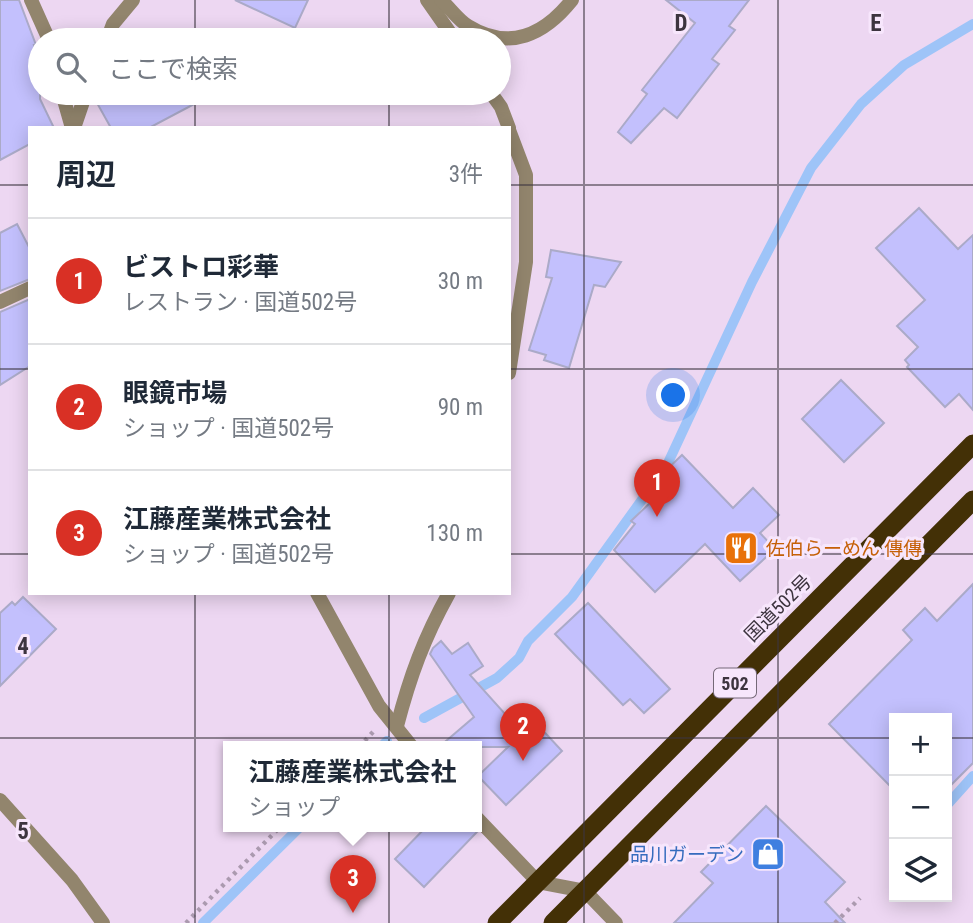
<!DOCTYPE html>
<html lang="ja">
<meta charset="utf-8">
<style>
body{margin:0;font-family:"Roboto Condensed","Noto Sans JP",sans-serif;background:#f6f6f7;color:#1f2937}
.controls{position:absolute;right:21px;bottom:21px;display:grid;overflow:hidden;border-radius:0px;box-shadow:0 4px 18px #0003}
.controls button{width:63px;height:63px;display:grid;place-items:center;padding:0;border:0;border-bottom:2px solid #e0e1e3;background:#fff;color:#1f2937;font:35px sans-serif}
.you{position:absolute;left:674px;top:396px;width:24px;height:24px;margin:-18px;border:5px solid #fff;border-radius:50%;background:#1a73e8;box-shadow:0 0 0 10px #1a73e833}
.badge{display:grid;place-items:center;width:46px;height:46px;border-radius:50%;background:#d93025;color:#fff;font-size:23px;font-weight:700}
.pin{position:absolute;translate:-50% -58px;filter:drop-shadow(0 2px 4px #0008)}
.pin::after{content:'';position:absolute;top:37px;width:24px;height:21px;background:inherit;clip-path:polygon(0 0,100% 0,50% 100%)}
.popup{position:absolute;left:223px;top:741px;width:259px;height:91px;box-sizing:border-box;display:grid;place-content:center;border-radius:0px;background:#fff;filter:drop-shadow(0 2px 5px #0005);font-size:23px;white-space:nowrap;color:#747a83}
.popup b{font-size:26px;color:#1f2937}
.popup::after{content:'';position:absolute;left:50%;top:100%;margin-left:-14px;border:14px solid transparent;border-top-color:#fff}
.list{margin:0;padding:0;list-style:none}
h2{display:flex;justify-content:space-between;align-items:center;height:91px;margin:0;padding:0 28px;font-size:30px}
h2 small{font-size:23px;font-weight:400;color:#747a83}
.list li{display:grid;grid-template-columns:46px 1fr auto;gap:21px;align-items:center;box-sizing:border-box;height:126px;padding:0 28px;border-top:2px solid #e0e1e3}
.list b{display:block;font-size:26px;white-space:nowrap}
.list p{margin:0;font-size:23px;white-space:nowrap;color:#747a83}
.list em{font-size:23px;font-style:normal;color:#747a83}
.icon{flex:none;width:38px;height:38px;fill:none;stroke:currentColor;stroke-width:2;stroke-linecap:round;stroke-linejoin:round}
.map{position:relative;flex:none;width:973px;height:923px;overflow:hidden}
.search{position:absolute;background:#fff;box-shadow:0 4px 18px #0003;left:28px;top:28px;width:483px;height:77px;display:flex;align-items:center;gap:18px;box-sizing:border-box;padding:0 24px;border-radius:38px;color:#747a83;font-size:26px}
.panel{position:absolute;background:#fff;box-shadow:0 4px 18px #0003;left:28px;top:126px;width:483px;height:469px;border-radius:0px}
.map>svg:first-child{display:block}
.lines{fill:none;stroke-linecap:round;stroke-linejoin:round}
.stream{stroke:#9ec4f8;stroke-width:10}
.building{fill:#c3c0fd;stroke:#abaac8;stroke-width:2}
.path{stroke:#ab9aaf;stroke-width:4.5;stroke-dasharray:3.5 5;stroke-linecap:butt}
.minor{stroke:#92856d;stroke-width:14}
.tertiary{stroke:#92856d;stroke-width:14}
.trunk{stroke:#433006;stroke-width:19}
.grid{fill:none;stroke:#3d343f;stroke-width:2;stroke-opacity:0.55}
.labels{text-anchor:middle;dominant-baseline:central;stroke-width:6;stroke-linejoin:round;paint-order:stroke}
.shield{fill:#f7e6fc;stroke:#756978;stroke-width:2}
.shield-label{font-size:18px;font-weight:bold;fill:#3d343f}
.food-label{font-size:19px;fill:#c56008;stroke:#f7e6fc;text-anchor:start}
.street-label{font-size:19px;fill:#3d343f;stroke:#f7e6fc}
.shop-label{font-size:19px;fill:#366cbe;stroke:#f7e6fc;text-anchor:end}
.grid-label{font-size:23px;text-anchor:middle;font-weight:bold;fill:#3d343f;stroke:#f7e6fc;stroke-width:6;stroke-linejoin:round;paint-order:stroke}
</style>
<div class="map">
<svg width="973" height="923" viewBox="0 0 973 923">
<rect width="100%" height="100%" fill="#edd7f2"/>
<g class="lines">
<!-- stream -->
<g class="stream">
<path d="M424,718L497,678L519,658L528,641L572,597L667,465L752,282L811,168L861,104L904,65L973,24"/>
<path d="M381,747L387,741"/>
<path d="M947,805L973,776"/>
<path d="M203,923L300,827"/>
</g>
</g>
<!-- building -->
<g class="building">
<path d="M0,0H19L36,45H34L40,63V99L54,128H30V144L0,160Z"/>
<path d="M235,0H308L295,28Z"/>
<path d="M666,0H749L729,26L735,30L712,59L719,64L677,118L664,108L631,143L618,132L647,94L642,90L695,23Z"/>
<path d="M117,93H215L149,128H111L97,103Z"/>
<path d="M919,208L958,249L973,235V410L959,394L945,407L907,367L909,365L905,360L918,347L897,326L925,300L876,248Z"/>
<path d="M17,224L30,249V279L0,291V233Z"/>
<path d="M551,250L621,262L605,287L594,285L569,368L544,360L546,355L529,350L552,278L546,277Z"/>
<path d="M30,299V366L0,385V312Z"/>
<path d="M841,380L884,423L844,462L802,419Z"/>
<path d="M682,455L733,508L753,488L779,515L760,533L775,549L740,581L705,544L655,592L614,550L635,524L631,521L671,483L662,474Z"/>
<path d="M973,584V763L947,789V718H894V790L829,724L912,640L903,630L925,608L937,621Z"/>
<path d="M23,597L56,629L0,686V613L12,602L15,605Z"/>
<path d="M588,603L670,689L644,713L630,699L623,705L555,634Z"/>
<path d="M441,641L452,654L468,643L483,666L470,675L522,733L534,721L562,751L506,805L478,776L508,747H439L474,717L430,654L433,648Z"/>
<path d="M766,806L845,882L825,902L845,923H674L713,883L701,872Z"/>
<path d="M426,827H473L477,832L424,887L395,859Z"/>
</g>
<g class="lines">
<!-- path -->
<g class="path">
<path d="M359,747L373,732"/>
<path d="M186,923L280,827"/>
<path d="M835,923L860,898"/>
</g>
<!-- minor -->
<g class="minor">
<path d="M31,0L49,40"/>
<path d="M427,0L455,40"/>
<path d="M441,0C450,8 458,20 468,26C510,52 545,34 572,0"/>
<path d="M107,40L113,24L133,0"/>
<path d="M62,93L72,128"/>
<path d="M491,93L501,107L509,128"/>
<path d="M74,128L86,93"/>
<path d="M509,130L526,175V262L509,373"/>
<path d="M0,302L30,288"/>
<path d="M317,593L379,706L412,747"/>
<path d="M397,726C410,676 424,638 449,593"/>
<path d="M0,800L72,880L103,923"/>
<path d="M477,818L538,882"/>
</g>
<!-- tertiary -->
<path class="tertiary" d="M538,882L585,891L616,923"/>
<!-- trunk -->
<g class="trunk">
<path d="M497,923L973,444"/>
<path d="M553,923L973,500"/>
</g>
</g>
<!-- grid -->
<path class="grid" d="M195,0V40M389,0V40M584,0V923M778,0V923M195,93V128M389,93V128M0,185H30M509,185H973M0,369H30M509,369H973M0,554H30M509,554H973M195,593V923M389,593V923M0,738H894M947,738H973"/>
<!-- icons -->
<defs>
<g id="restaurant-square" transform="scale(1.75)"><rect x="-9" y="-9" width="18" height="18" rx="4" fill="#e8710a" stroke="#f7e6fc"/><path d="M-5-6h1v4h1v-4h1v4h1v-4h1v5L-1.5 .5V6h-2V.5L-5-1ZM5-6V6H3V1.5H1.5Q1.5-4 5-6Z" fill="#fff"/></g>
<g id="shop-square" transform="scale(1.75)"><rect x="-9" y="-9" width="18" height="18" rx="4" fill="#3f7fe0" stroke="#f7e6fc"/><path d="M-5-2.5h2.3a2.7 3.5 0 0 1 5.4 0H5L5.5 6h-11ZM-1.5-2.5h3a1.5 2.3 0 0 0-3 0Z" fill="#fff"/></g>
</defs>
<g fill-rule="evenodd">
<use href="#restaurant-square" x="741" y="548"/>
<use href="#shop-square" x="768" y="854"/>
</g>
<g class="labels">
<!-- shield labels -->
<rect class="shield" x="714" y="668.5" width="42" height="29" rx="5"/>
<g class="shield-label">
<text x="735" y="683">502</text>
</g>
<!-- food labels -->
<g class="food-label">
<text x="766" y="548">佐伯らーめん 傳傳</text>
</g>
<!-- street labels -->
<g class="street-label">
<text transform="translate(778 608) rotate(-45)">国道502号</text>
</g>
<!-- shop labels -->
<g class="shop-label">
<text x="744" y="854">品川ガーデン</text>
</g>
</g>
<g class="grid-label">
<text x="681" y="31">D</text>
<text x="876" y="31">E</text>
<text x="23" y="654">4</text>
<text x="23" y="839">5</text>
</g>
</svg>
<div class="controls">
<button>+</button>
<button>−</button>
<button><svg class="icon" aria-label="layers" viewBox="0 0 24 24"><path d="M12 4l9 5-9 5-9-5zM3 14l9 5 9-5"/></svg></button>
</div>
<div class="you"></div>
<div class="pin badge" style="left:657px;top:517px">1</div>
<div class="pin badge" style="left:523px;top:761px">2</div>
<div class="pin badge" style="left:353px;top:913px">3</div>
<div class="popup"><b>江藤産業株式会社</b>ショップ</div>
<div class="search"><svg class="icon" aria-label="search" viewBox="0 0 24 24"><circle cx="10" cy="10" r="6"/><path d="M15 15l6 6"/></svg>ここで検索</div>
<section class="panel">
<h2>周辺<small>3件</small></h2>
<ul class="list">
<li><span class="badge">1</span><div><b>ビストロ彩華</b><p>レストラン · 国道502号</p></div><em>30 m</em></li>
<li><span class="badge">2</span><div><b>眼鏡市場</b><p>ショップ · 国道502号</p></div><em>90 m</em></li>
<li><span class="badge">3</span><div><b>江藤産業株式会社</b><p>ショップ · 国道502号</p></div><em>130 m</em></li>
</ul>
</section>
</div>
